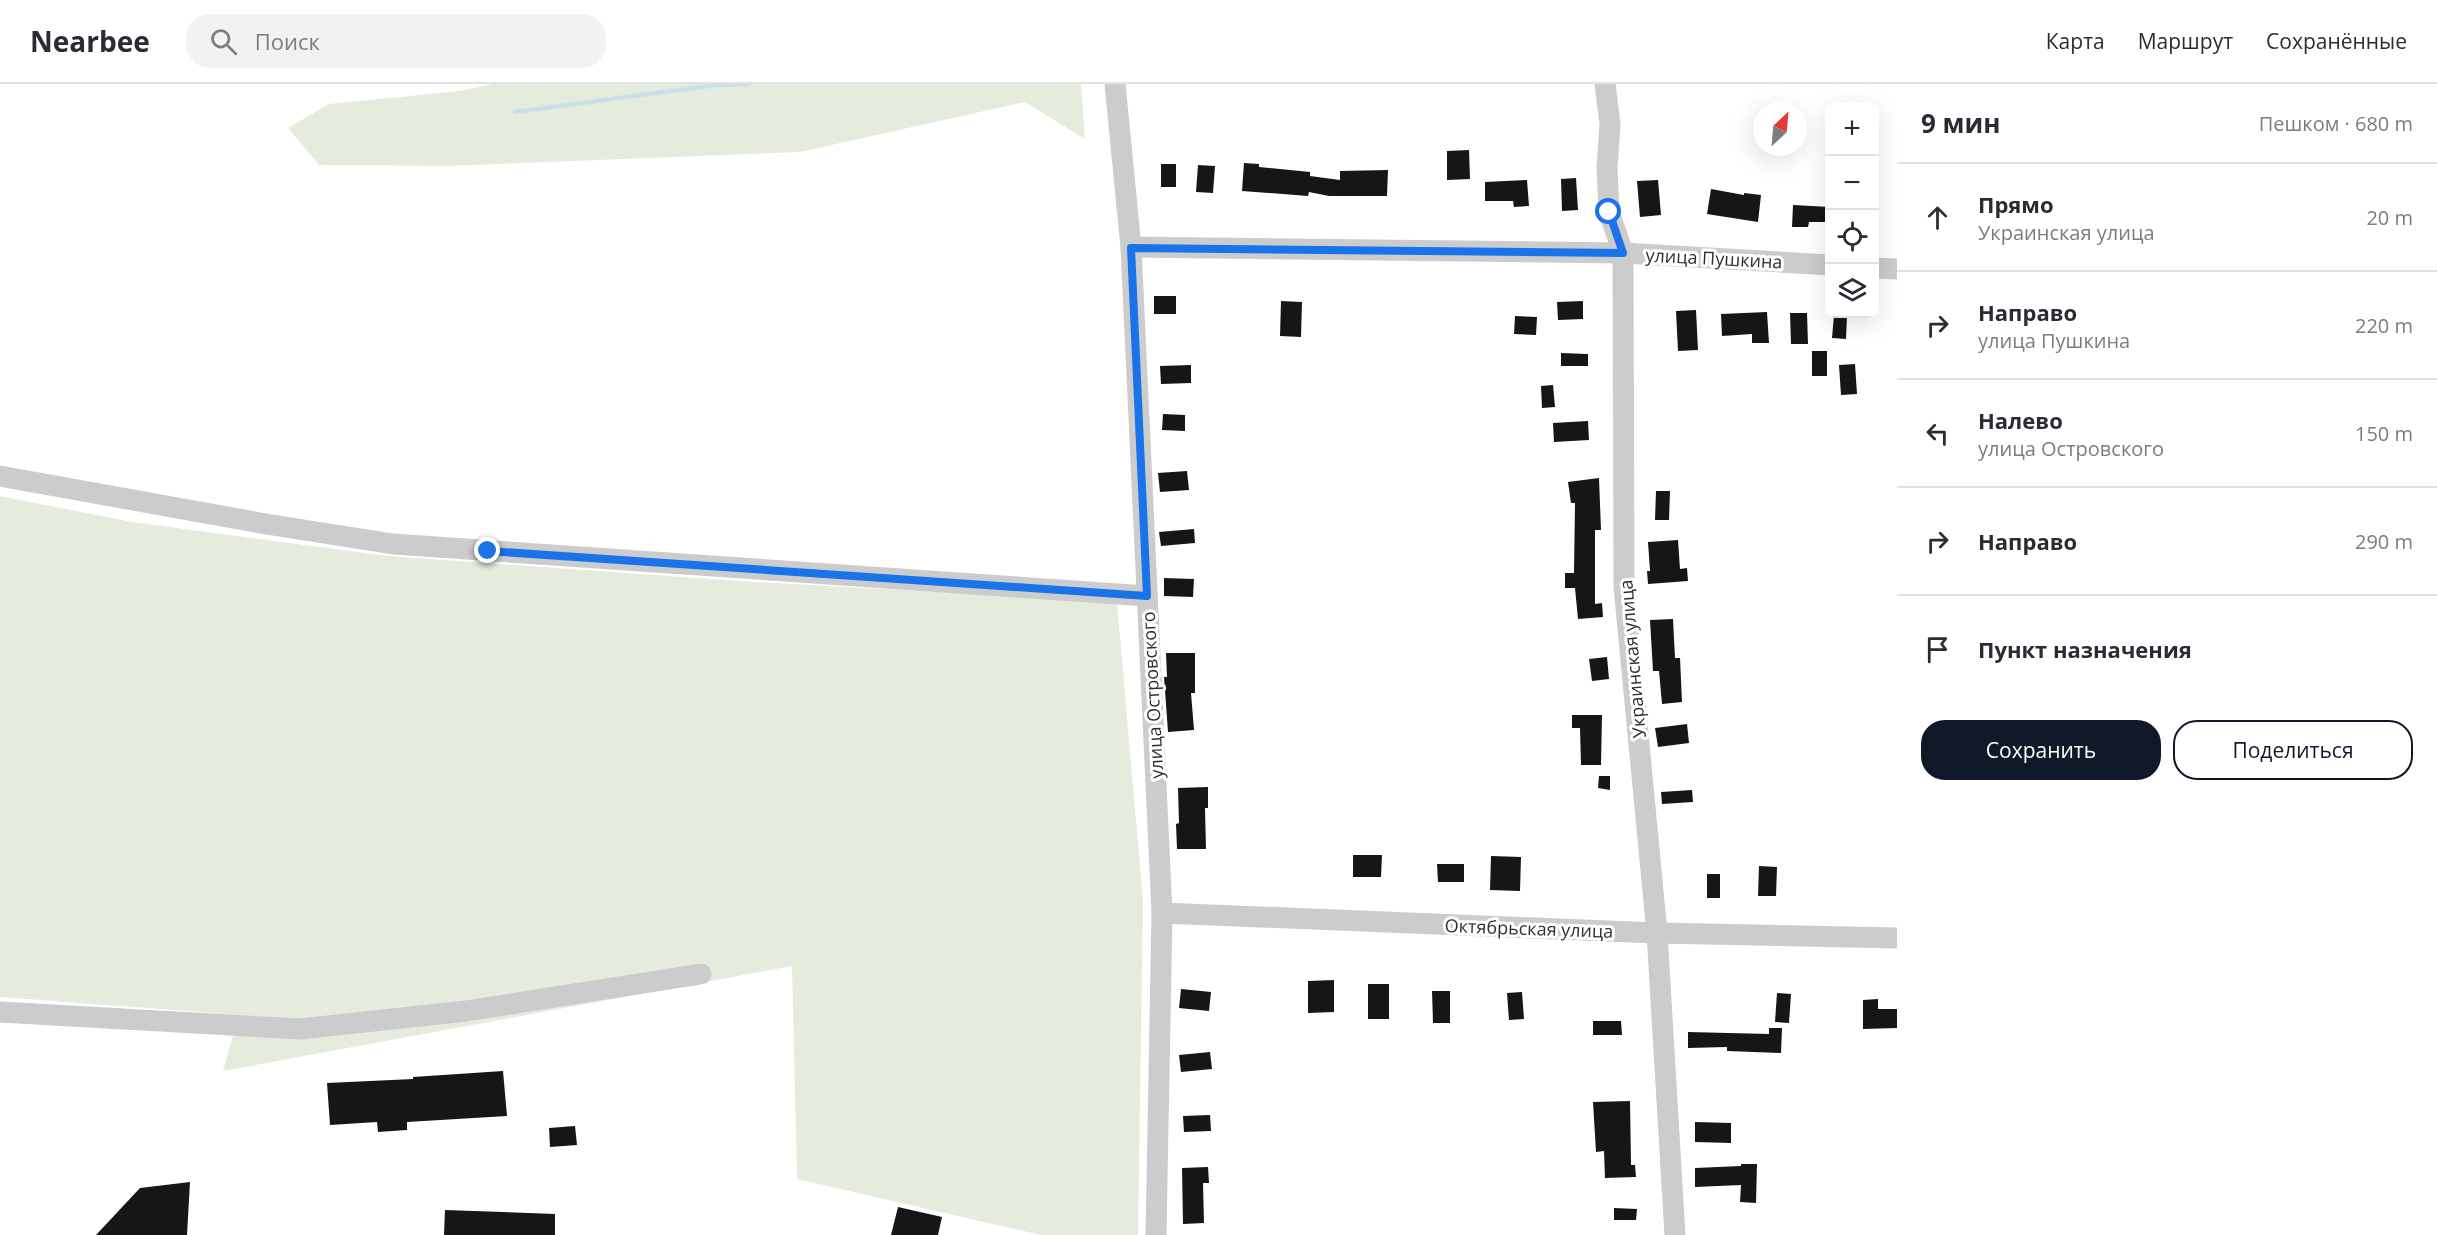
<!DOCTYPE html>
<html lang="ru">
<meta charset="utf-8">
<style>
body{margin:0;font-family:"Open Sans",sans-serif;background:#f2f2f3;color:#2b2b33}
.controls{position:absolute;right:18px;top:18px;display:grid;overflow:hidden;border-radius:12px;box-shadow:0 6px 24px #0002}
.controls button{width:54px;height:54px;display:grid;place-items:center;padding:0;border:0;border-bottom:2px solid #e1e1e2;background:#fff;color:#2b2b33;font:30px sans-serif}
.compass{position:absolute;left:1753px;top:18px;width:54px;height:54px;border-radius:50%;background:#fff;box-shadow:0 6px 24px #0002;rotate:26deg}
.stop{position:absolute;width:18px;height:18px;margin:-14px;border:4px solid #1a73e8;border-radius:50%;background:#fff}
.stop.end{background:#1a73e8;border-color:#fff;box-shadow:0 2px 6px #0008}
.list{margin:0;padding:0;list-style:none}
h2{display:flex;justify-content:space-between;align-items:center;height:78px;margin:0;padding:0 24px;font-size:26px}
h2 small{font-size:20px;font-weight:400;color:#7c7c81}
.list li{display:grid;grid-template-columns:39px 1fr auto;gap:18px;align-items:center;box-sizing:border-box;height:108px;padding:0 24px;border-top:2px solid #e1e1e2}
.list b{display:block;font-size:22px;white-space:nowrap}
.list p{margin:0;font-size:20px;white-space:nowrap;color:#7c7c81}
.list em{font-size:20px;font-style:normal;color:#7c7c81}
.actions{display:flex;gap:12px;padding:18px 24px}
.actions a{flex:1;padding:14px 0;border:2px solid #111827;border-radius:24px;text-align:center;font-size:21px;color:#111827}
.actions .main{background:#111827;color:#fff}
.icon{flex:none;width:33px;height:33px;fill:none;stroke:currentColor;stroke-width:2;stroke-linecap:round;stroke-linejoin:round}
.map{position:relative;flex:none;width:1897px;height:1151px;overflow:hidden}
header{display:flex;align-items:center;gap:36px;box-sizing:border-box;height:84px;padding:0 30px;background:#fff;border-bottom:2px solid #e1e1e2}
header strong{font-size:28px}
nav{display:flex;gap:33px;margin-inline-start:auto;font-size:21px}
.search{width:420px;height:54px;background:#f2f2f3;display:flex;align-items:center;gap:15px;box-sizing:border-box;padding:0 21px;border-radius:24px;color:#7c7c81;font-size:22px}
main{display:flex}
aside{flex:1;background:#fff}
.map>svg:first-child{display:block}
.green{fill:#e5ecdd}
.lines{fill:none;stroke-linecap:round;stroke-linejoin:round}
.stream{stroke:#c9dfeb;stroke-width:4.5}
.building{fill:#161616}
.minor{stroke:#ccc;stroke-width:21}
.route{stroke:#1a73e8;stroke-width:8}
.labels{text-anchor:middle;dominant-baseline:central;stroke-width:6;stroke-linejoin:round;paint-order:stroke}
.street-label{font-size:18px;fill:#2f2f2f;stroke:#fff}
</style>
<header>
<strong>Nearbee</strong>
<div class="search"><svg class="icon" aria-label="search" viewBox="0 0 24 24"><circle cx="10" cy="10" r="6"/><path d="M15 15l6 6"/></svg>Поиск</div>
<nav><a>Карта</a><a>Маршрут</a><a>Сохранённые</a></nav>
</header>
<main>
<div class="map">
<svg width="1897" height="1151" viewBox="0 0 1897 1151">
<rect width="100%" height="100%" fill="#fff"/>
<!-- green -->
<g class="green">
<path d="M493,0H1081L1085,55L1025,18L800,68L448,82L319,81L288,44L329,20L460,7Z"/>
<path d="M0,412L132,438L387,472L739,497L1117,518L1143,817L1138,1151H1041L797,1095L792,882L223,987L239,931L0,913Z"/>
</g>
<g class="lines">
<!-- stream -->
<path class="stream" d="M515,28L716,1L748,0"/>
</g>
<!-- building -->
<g class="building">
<path d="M1469,66L1470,95L1447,96V67Z"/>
<path d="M1244,79L1259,80V83L1310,88V92L1340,96V87L1388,86L1387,112H1329L1309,108L1308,112L1242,107Z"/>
<rect x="1161" y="80" width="15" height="23"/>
<path d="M1198,81L1215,82L1213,109L1196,108Z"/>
<path d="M1576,94L1578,126L1562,127L1561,95Z"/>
<path d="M1527,96L1529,122L1514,123L1513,117H1485V98Z"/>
<path d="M1658,96L1661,131L1640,133L1637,97Z"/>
<path d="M1711,105L1744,111V109L1761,111L1758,138L1707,130Z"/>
<path d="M1793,121L1830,123V138H1809L1808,143H1792Z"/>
<rect x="1154" y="212" width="22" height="18"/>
<path d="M1281,217L1302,218L1301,253L1280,252Z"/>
<path d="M1583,217V235L1558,236L1557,218Z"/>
<path d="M1696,226L1698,266L1678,267L1676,227Z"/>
<path d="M1767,228L1769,259H1752V250L1722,252L1721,230Z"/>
<path d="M1790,229H1807L1808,260H1791Z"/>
<path d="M1834,231L1847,232L1846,255L1832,254Z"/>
<path d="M1515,232L1537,233L1536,251L1514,250Z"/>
<rect x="1812" y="267" width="15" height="25"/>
<path d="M1561,269L1588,270V282H1561Z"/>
<path d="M1855,280L1857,310L1841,311L1839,281Z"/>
<path d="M1191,281V299L1161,300L1160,282Z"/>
<path d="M1553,301L1555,323L1542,324L1541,302Z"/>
<path d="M1163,330L1185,331V347L1162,346Z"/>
<path d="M1588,337L1589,356L1554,358L1553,339Z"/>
<path d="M1187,387L1189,406L1160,408L1158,389Z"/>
<path d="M1599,394L1601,446H1595V520L1602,519L1603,533L1578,535L1575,504H1565V489H1574L1575,419H1571L1568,398Z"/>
<path d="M1656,407H1670L1669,436H1655Z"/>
<path d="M1194,445L1195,459L1161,462L1159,448Z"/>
<path d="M1678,456L1680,485L1687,484L1688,497L1648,500L1647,487H1650L1648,458Z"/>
<path d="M1164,494L1194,495L1193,513L1164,512Z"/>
<path d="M1673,535L1675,574H1680L1682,618L1662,620L1659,587H1653L1650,536Z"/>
<path d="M1166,569H1195V609H1191L1194,646L1168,648L1164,593H1167Z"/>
<path d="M1607,573L1609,595L1592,597L1589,575Z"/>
<path d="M1572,631H1602L1601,681H1581L1580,644H1572Z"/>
<path d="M1687,640L1689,659L1658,663L1655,644Z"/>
<path d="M1599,692H1610V706L1598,704Z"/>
<path d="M1208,703V724H1205L1206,765H1177L1176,740L1179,739L1178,704Z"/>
<path d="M1692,706L1693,718L1662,720L1661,708Z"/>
<path d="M1353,771H1382L1381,793H1353Z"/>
<path d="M1491,772L1521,773L1520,807L1490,806Z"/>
<path d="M1437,780H1464V798H1438Z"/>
<path d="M1759,782L1777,783L1776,812H1758Z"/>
<rect x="1707" y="790" width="13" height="24"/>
<path d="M1334,896V928L1308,929V897Z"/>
<rect x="1368" y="900" width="21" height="35"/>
<path d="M1181,905L1211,908L1209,927L1179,924Z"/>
<path d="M1432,907H1450V939H1433Z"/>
<path d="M1522,908L1524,935L1509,936L1507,909Z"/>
<path d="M1777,909L1791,910L1789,939L1775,938Z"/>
<path d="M1878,915V925H1897V944L1863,945V916Z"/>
<path d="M1593,937H1621L1622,951H1593Z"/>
<path d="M1769,944H1782L1781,969L1727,967V963L1688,964V948L1769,950Z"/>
<path d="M1210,968L1212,985L1181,988L1179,971Z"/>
<path d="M503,987L507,1032L407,1038V1046L378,1048L377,1038L330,1041L327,999L413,995V993Z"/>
<path d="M1630,1017L1631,1081H1635L1636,1093L1605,1094L1604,1067L1596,1068L1593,1018Z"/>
<path d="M1210,1031L1211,1047L1184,1048L1183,1032Z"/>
<path d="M1695,1038L1731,1039V1059L1695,1058Z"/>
<path d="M575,1042L577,1061L550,1063L549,1044Z"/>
<path d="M1741,1080H1757L1756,1119L1740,1118L1741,1101L1695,1103V1084L1741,1082Z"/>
<path d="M1208,1083L1209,1099H1203L1204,1139L1183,1140L1182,1084Z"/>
<path d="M190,1098L187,1151H96L140,1104Z"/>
<path d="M898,1123L942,1133L938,1151H891Z"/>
<path d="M1614,1124L1637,1125L1636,1136H1614Z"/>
<path d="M445,1126L555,1130V1151H444Z"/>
</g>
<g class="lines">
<!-- minor -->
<g class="minor">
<path d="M1115,0L1131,163L1162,829L1156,1151"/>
<path d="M1605,0L1610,40L1607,84L1609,128L1623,169L1624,503L1657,849L1675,1151"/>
<path d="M1131,163L1623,169L1830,181"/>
<path d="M1874,184L1897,185"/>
<path d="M0,392L266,440L393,460L1147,512"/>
<path d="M1162,829L1657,849L1897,854"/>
<path d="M0,928L300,945L466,927L701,890"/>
</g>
</g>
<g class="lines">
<!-- route -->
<path class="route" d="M488,467L1147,512L1131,164L1623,169L1609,128"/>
</g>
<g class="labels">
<!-- street labels -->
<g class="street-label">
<text transform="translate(1714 174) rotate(3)">улица Пушкина</text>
<text transform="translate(1632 575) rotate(-95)">Украинская улица</text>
<text transform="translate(1152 611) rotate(-93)">улица Островского</text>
<text transform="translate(1529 844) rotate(2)">Октябрьская улица</text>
</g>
</g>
</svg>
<div class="controls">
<button>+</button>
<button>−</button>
<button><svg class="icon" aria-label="locate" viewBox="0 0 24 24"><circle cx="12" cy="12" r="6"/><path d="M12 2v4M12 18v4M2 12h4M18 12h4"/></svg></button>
<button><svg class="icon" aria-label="layers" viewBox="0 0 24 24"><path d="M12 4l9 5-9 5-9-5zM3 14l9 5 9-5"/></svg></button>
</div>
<svg class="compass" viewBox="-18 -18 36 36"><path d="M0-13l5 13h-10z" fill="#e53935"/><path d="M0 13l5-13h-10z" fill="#7c7c81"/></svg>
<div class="stop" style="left:1609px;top:128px"></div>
<div class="stop end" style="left:488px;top:467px"></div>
</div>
<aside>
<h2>9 мин<small>Пешком · 680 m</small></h2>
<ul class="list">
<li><svg class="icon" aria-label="ahead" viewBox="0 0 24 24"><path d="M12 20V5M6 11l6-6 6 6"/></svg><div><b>Прямо</b><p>Украинская улица</p></div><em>20 m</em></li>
<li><svg class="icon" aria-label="right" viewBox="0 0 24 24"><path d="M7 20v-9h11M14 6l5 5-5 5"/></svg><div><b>Направо</b><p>улица Пушкина</p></div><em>220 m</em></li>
<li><svg class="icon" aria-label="left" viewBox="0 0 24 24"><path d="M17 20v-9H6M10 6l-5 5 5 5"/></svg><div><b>Налево</b><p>улица Островского</p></div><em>150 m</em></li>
<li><svg class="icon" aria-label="right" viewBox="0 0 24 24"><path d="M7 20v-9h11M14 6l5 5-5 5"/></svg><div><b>Направо</b></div><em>290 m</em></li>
<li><svg class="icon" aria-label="arrive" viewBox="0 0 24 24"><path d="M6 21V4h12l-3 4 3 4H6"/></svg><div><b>Пункт назначения</b></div></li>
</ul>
<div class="actions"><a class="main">Сохранить</a><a>Поделиться</a></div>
</aside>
</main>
